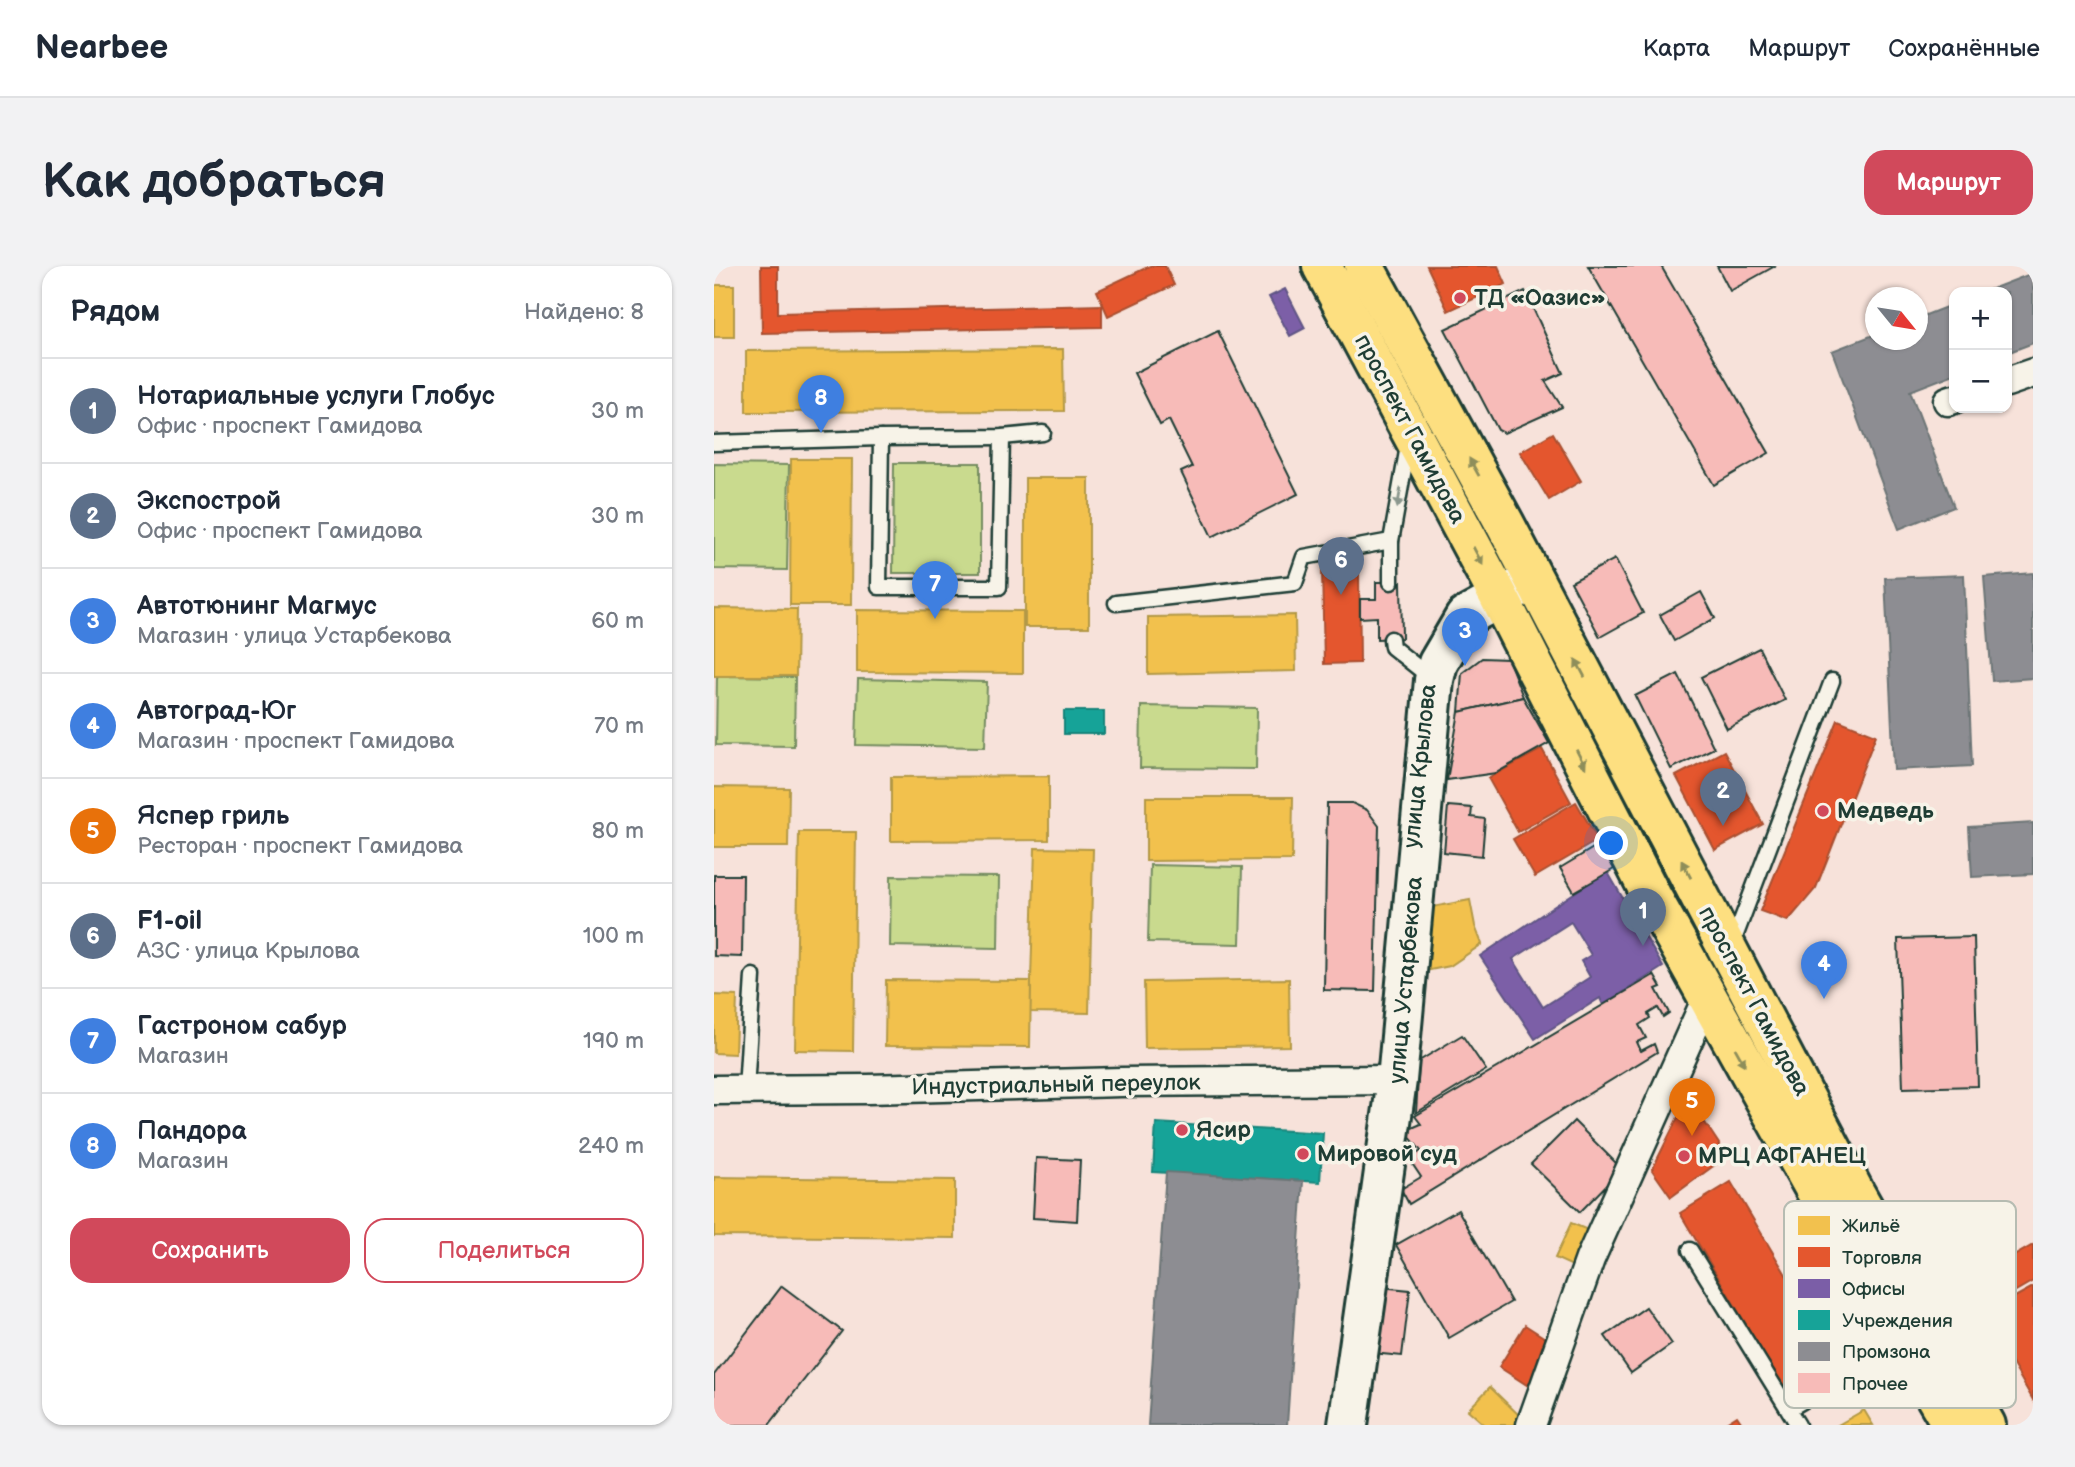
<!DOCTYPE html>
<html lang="ru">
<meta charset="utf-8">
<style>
body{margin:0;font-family:"Balsamiq Sans",sans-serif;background:#f2f2f3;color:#1f2937}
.controls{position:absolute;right:21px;top:21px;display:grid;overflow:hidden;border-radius:14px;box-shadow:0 2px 5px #0004}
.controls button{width:63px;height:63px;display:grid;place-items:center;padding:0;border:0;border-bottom:2px solid #e0e1e3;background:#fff;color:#1f2937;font:35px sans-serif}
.compass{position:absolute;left:1151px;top:21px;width:63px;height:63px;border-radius:50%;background:#fff;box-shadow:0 2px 5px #0004;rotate:120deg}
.you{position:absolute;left:898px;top:578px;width:24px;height:24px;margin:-18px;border:5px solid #fff;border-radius:50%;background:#1a73e8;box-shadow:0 0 0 10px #1a73e833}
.badge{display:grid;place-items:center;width:46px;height:46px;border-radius:50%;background:#d1495b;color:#fff;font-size:23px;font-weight:700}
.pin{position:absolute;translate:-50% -58px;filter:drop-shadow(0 2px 4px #0008)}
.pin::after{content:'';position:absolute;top:37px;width:24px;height:21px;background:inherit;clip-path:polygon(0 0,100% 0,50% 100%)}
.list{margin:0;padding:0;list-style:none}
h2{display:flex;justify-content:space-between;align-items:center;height:91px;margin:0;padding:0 28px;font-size:30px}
h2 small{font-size:23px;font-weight:400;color:#747a83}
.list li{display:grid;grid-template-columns:46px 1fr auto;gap:21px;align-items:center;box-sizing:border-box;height:105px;padding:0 28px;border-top:2px solid #e0e1e3}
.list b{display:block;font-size:26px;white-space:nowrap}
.list p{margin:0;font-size:23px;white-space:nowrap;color:#747a83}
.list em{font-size:23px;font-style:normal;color:#747a83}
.actions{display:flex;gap:14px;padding:21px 28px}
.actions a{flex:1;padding:16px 0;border:2px solid #d1495b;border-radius:21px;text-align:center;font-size:24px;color:#d1495b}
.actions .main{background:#d1495b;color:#fff}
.map{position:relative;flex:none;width:1319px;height:1159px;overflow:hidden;border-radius:21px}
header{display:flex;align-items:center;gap:42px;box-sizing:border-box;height:98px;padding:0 35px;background:#fff;border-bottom:2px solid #e0e1e3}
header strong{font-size:33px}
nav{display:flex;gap:38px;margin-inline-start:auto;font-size:24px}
.intro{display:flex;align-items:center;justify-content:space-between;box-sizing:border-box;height:168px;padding:0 42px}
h1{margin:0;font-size:49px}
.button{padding:18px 32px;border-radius:21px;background:#d1495b;color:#fff;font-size:24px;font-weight:700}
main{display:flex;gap:42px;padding:0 42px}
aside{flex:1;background:#fff;border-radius:21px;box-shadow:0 2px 5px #0004}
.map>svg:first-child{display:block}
.green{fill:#c9da8e;stroke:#748c61;stroke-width:2}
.homes{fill:#f2c14e;stroke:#b39946;stroke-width:2}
.shops{fill:#e4572e;stroke:#a94f30;stroke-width:2}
.offices{fill:#7b5ea7;stroke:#5f5484;stroke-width:2;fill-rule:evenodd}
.public{fill:#17a398;stroke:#19847a;stroke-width:2}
.industry{fill:#8d8d92;stroke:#6c7576;stroke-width:2}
.building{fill:#f7bbb8;stroke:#1f3d34;stroke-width:2}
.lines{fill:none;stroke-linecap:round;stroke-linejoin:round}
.service-casing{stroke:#1f3d34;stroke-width:19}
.minor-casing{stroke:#1f3d34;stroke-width:33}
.secondary-casing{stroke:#1f3d34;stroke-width:44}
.primary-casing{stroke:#1f3d34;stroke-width:44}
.service{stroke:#f7f3e8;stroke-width:14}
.minor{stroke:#f7f3e8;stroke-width:28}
.secondary{stroke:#f7f3e8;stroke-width:38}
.primary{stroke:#fddf80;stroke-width:38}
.oneway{fill:#8e8e5a}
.oneway2{fill:#8b988e}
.poi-dot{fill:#d1495b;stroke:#f7f3e8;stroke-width:2.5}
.labels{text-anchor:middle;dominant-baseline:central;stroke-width:7;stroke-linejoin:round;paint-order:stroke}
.poi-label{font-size:23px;font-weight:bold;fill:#1f3d34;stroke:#f7f3e8;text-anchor:start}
.street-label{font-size:23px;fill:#1f3d34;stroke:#f7f3e8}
.key{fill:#f7f3e8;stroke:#b6bcb2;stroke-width:2}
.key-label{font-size:19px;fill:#1f3d34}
</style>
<header>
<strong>Nearbee</strong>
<nav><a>Карта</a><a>Маршрут</a><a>Сохранённые</a></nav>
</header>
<div class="intro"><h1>Как добраться</h1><a class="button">Маршрут</a></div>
<main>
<aside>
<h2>Рядом<small>Найдено: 8</small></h2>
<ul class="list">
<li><span class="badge" style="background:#5c6f8a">1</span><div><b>Нотариальные услуги Глобус</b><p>Офис · проспект Гамидова</p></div><em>30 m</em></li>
<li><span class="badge" style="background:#5c6f8a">2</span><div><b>Экспострой</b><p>Офис · проспект Гамидова</p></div><em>30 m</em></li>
<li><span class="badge" style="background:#3f7fe0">3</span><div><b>Автотюнинг Магмус</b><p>Магазин · улица Устарбекова</p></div><em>60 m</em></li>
<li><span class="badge" style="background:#3f7fe0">4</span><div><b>Автоград-Юг</b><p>Магазин · проспект Гамидова</p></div><em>70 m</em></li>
<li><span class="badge" style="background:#e8710a">5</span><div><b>Яспер гриль</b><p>Ресторан · проспект Гамидова</p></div><em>80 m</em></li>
<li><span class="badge" style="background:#5c6f8a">6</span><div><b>F1-oil</b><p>АЗС · улица Крылова</p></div><em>100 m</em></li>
<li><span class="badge" style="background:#3f7fe0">7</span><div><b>Гастроном сабур</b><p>Магазин</p></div><em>190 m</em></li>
<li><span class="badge" style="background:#3f7fe0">8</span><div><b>Пандора</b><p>Магазин</p></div><em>240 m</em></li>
</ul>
<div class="actions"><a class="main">Сохранить</a><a>Поделиться</a></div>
</aside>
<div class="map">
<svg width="1319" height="1159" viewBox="0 0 1319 1159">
<rect width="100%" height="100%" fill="#f7e2da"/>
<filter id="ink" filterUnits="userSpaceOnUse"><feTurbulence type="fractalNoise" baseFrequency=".0143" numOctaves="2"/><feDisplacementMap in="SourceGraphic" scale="14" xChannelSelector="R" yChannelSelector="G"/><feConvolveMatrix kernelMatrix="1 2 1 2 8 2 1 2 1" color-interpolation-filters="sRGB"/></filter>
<g filter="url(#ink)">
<!-- green -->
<g class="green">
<path d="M180,197H266V307H179Z"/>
<path d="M0,198L75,199L73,304L0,303Z"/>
<path d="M3,410L81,411L80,480L2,479Z"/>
<path d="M144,413L273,416L271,481L142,479Z"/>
<path d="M427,440L543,442L542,503L426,502Z"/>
<path d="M436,599L528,601L526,678L434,676Z"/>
<path d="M177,610L285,611L284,682L176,680Z"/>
</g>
<!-- homes -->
<g class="homes">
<rect x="0" y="19" width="20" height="52"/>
<path d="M349,83L350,145L32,146V85Z"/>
<path d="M77,193H138L137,339H76Z"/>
<rect x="311" y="212" width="64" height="149"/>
<path d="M0,342L83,343L82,410H0Z"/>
<path d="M143,344L309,345V407L143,406Z"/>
<path d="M581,349L582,405L434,408V351Z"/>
<path d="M335,510V574L177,575V511Z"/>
<path d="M0,521L75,522L74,581H0Z"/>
<path d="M432,531H579L578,594L432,595Z"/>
<path d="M85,566H142L139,785L81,784Z"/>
<path d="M321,582L379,583L375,747L316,746Z"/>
<path d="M756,634L761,660L768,678L736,700L711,705L718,641Z"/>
<path d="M575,713L576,780L431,782L430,716Z"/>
<path d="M172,714L317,715L316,781L171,780Z"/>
<path d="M0,729L23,730L21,788L0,787Z"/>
<path d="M0,911L241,914V972L0,970Z"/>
<path d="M857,957L881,967L865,1003L841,992Z"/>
<path d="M776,1121L808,1152L801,1159H771L754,1144Z"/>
<path d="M1150,1144L1159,1159H1124Z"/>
</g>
<!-- shops -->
<g class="shops">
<path d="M47,0H64V47L388,39V61L48,67Z"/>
<path d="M436,0H451L460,19L394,50L383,25Z"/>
<path d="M713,0H784L792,18L734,45Z"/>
<path d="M839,167L867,215L835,234L806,186Z"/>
<path d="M645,302L646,397L610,398L608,303Z"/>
<path d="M1124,454L1162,469L1102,622L1074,655L1046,645Z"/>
<path d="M828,483L857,536L804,566L774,512Z"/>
<path d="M1010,485L1049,558L1001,584L962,510Z"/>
<path d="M862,536L884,574L821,611L799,573Z"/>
<path d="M974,831L1013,890L957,931L938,904Z"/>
<path d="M1017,916L1122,1093L1071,1124L966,947Z"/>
<path d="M1319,979V1015L1269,1044L1253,1017Z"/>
<path d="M1319,1021V1134L1270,1048Z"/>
<path d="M811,1059L842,1079L816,1121L785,1101Z"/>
<path d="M1023,1150L1029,1159H1009Z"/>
</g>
<!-- offices -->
<g class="offices">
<path d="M571,23L591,62L576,70L555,31Z"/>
<path d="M893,605L949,701L889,739L886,732L821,773L766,690ZM857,656L877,689L867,695L876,711L829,741L799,693Z"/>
</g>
<!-- public -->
<g class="public">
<rect x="350" y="445" width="40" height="23"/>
<path d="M442,857L609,867L606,916L439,906Z"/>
</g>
<!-- industry -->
<g class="industry">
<path d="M1319,7V77L1293,87V26H1270Z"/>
<path d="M1240,38V108L1196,125L1240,241L1185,263L1118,85L1162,68V74H1204V52Z"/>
<path d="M1319,307V412L1278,415L1270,311Z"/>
<path d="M1250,309L1258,500L1180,504L1171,312Z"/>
<path d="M1319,557V608L1258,611L1255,561Z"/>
<path d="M452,906L589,915L573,1159H434Z"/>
</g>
<!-- building -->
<g class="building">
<path d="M874,0H947L1055,187L1000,219Z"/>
<path d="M1003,0H1061L1016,25Z"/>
<path d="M811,25L849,107L831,115L848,141L790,167L784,164L731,63Z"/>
<path d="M504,65L584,228L498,271L467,206L478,201L455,154L446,159L420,107Z"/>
<path d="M901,293L929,347L886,371L857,316Z"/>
<path d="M662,316H687L688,372L663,373V351L646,352V333H662Z"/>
<path d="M987,326L1001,352L960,375L946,349Z"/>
<path d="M1045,382L1071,434L1013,463L987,411Z"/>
<path d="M768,392L794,393L809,431L745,446L748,407Z"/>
<path d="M964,408L1000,482L957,503L921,430Z"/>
<path d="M809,431L835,477L782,507L733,514L745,446Z"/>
<path d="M613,537H638L653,544L665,560L661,725L610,724Z"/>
<path d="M734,540L758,542L757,551L771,553L768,590L730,586Z"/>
<path d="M886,578L900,603L860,626L846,602Z"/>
<path d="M0,609H29L28,691L0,690Z"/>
<path d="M1260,671L1264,820L1189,822L1184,673Z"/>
<path d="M940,709L947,721L942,723L955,747L949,751L944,742L934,748L936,752L925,759L932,772L923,776L927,785L940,778L943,786L695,938L687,923L707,911L695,893L707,885L691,865L707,858L701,850Z"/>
<path d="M748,769L772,804L702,847L705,795Z"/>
<path d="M860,855L908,903L866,946L817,898Z"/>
<path d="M322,892L366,894L363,955L319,952Z"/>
<path d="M744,944L797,1036L735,1072L682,979Z"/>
<path d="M68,1020L128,1065L55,1159H0V1109Z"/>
<path d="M666,1021L696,1024L688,1090L658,1087Z"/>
<path d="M932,1041L958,1078L917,1107L891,1070Z"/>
</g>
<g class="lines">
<!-- service casing -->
<g class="service-casing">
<g id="service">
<path d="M167,172L165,321H285L288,171"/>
<path d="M0,177L167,172L288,171L329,167"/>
<path d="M677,316V275L694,180"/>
<path d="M402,337L581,317L590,291L677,275"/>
<path d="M677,373L678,381L717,412"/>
<path d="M1018,679L1118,415"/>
<path d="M32,824L39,710"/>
<path d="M976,984L1084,1159"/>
<path d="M1075,1143L1188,1077"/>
</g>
</g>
<!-- minor casing -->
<g class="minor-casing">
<g id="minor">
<path d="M1293,116L1319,107"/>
<path d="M1234,135L1240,133"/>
<path d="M0,824L154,823L407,816L683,814"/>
<path d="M817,1159L876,993L993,732"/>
</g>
</g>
<!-- secondary casing -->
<g class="secondary-casing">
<path id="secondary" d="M634,1159L683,814L720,414L724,397L751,351L815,316"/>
</g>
<!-- primary casing -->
<g class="primary-casing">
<g id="primary">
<path d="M608,0L783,327L938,631L1110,940L1238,1159"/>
<path d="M650,0L791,258L1140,925L1272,1159"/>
</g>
</g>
<!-- service -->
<use href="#service" class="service"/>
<!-- minor -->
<use href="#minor" class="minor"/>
<!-- secondary -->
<use href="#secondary" class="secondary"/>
<!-- primary -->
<use href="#primary" class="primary"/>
</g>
<!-- one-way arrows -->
<defs><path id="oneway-solid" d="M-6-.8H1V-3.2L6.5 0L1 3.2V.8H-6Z" transform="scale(1.75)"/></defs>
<g class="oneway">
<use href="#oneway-solid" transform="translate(760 201) rotate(-119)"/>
<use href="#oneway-solid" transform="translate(764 290) rotate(62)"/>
<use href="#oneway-solid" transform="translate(866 402) rotate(-118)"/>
<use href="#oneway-solid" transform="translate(867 493) rotate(63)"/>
<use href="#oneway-solid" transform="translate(972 603) rotate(-118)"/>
<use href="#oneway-solid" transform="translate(1026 791) rotate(61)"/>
</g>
<use class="oneway2" href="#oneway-solid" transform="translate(685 232) rotate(100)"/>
</g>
<!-- markers -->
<g class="poi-dot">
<circle cx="746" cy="32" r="7"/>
<circle cx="1109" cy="545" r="7"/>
<circle cx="468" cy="864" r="7"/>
<circle cx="589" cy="888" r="7"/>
<circle cx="970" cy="890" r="7"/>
</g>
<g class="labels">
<!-- poi labels -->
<g class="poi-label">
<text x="760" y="32">ТД «Оазис»</text>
<text x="1123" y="545">Медведь</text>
<text x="482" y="864">Ясир</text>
<text x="603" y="888">Мировой суд</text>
<text x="984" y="890">МРЦ АФГАНЕЦ</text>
</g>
<!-- street labels -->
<g class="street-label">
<text transform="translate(696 163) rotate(62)">проспект Гамидова</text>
<text transform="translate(706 500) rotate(-84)">улица Крылова</text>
<text transform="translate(692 714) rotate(-85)">улица Устарбекова</text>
<text transform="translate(1040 735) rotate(62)">проспект Гамидова</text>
<text transform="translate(342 819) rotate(-1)">Индустриальный переулок</text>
</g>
</g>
<!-- legend -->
<rect x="1070" y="935" width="232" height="207" rx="10" class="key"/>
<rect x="1084" y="950" width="32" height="19" fill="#f2c14e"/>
<rect x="1084" y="981" width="32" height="20" fill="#e4572e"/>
<rect x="1084" y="1013" width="32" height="19" fill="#7b5ea7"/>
<rect x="1084" y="1044" width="32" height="20" fill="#17a398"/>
<rect x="1084" y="1076" width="32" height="19" fill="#8d8d92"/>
<rect x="1084" y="1107" width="32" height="20" fill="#f7bbb8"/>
<g class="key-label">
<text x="1128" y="966">Жильё</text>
<text x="1128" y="998">Торговля</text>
<text x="1128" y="1029">Офисы</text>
<text x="1128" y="1061">Учреждения</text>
<text x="1128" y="1092">Промзона</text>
<text x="1128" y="1124">Прочее</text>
</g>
</svg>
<div class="controls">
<button>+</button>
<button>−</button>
</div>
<svg class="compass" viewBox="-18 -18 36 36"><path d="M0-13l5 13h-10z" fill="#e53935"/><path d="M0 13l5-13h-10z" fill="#747a83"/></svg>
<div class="you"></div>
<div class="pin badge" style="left:929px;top:680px;background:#5c6f8a">1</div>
<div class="pin badge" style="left:1009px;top:560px;background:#5c6f8a">2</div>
<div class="pin badge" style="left:751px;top:400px;background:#3f7fe0">3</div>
<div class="pin badge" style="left:1110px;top:733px;background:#3f7fe0">4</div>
<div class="pin badge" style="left:978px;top:870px;background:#e8710a">5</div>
<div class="pin badge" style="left:627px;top:329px;background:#5c6f8a">6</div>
<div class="pin badge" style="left:221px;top:353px;background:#3f7fe0">7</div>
<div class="pin badge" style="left:107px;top:167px;background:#3f7fe0">8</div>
</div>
</main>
